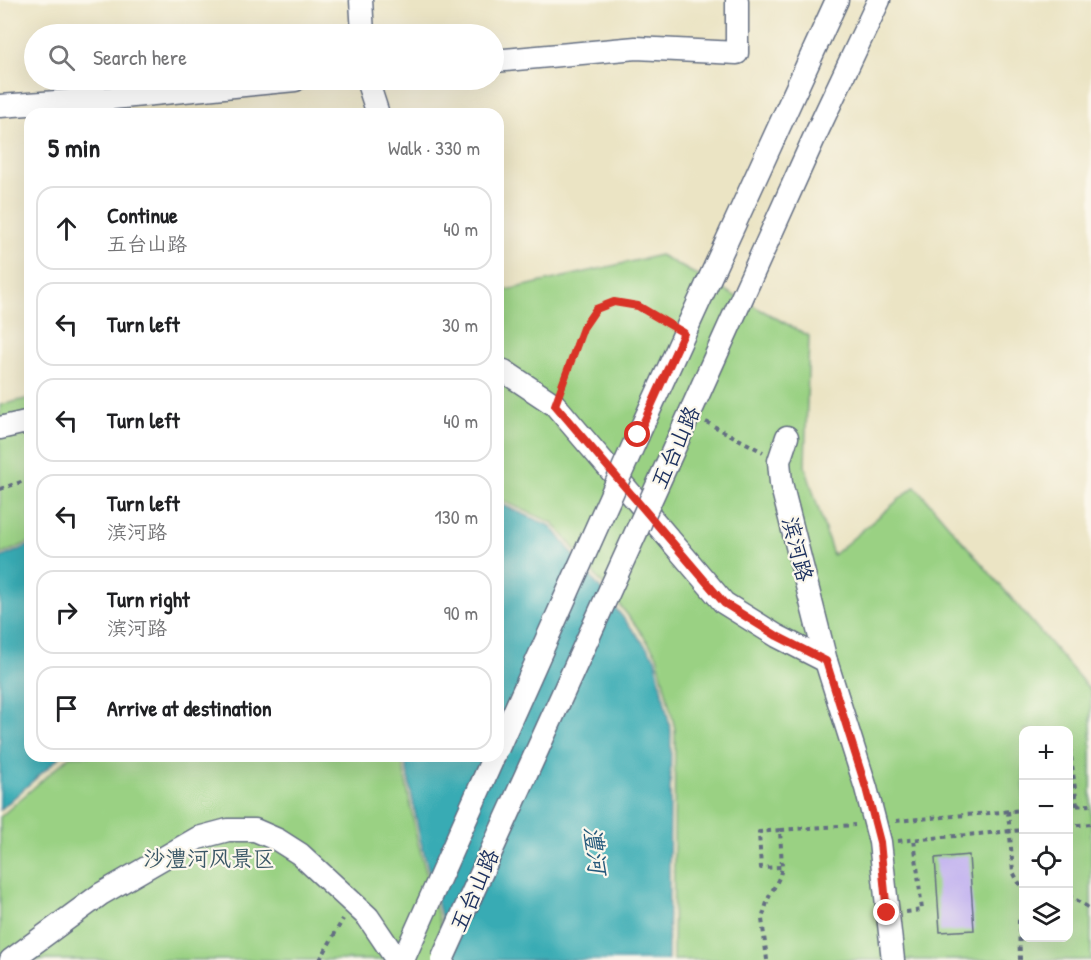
<!DOCTYPE html>
<meta charset="utf-8">
<style>
body{margin:0;font-family:"Patrick Hand","LXGW WenKai TC",sans-serif;background:#f2f2f2;color:#202124}
.controls{position:absolute;right:18px;bottom:18px;display:grid;overflow:hidden;border-radius:12px;box-shadow:0 6px 24px #0002}
.controls button{width:54px;height:54px;display:grid;place-items:center;padding:0;border:0;border-bottom:2px solid #e0e0e0;background:#fff;color:#202124;font:30px sans-serif}
.stop{position:absolute;width:18px;height:18px;margin:-14px;border:4px solid #d93025;border-radius:50%;background:#fff}
.stop.end{background:#d93025;border-color:#fff;box-shadow:0 2px 6px #0008}
.list{margin:0;padding:0;list-style:none}
h2{display:flex;justify-content:space-between;align-items:center;height:78px;margin:0;padding:0 24px;font-size:26px}
h2 small{font-size:20px;font-weight:400;color:#757577}
.list li{display:grid;grid-template-columns:39px 1fr auto;gap:18px;align-items:center;box-sizing:border-box;height:84px;margin:0 12px 12px;padding:0 12px;border:2px solid #e0e0e0;border-radius:18px}
.list b{display:block;font-size:22px;white-space:nowrap}
.list p{margin:0;font-size:20px;white-space:nowrap;color:#757577}
.list em{font-size:20px;font-style:normal;color:#757577}
.icon{flex:none;width:33px;height:33px;fill:none;stroke:currentColor;stroke-width:2;stroke-linecap:round;stroke-linejoin:round}
.map{position:relative;flex:none;width:1091px;height:960px;overflow:hidden}
.search{position:absolute;background:#fff;box-shadow:0 6px 24px #0002;left:24px;top:24px;width:480px;height:66px;display:flex;align-items:center;gap:15px;box-sizing:border-box;padding:0 21px;border-radius:33px;color:#757577;font-size:22px}
.panel{position:absolute;background:#fff;box-shadow:0 6px 24px #0002;left:24px;top:108px;width:480px;height:654px;border-radius:18px}
.map>svg:first-child{display:block}
.green{fill:#9ad183;stroke:#5a8070;stroke-width:1.5;fill-rule:evenodd}
.water{fill:#39abb4;stroke:#2a6d89;stroke-width:1.5}
.building{fill:#c2b3ef}
.lines{fill:none;stroke-linecap:round;stroke-linejoin:round}
.minor-casing{stroke:#646e82;stroke-width:25}
.path{stroke:#646e82;stroke-width:4;stroke-dasharray:4.5 4.5;stroke-linecap:butt}
.minor{stroke:#fff;stroke-width:22}
.minor-bridge-casing{stroke:#646e82;stroke-width:25;stroke-linecap:butt}
.minor-bridge{stroke:#fff;stroke-width:22}
.route{stroke:#d93025;stroke-width:8}
.labels{text-anchor:middle;dominant-baseline:central;stroke-width:4.5;stroke-linejoin:round;paint-order:stroke}
.street-label{font-size:22px;fill:#1b2f5e;stroke:#fbf7ec}
.park-label{font-size:22px;fill:#3b5867;stroke:#fbf7ec}
.water-label{font-size:24px;font-style:italic;fill:#265a7c;stroke:#fbf7ec}
</style>
<div class="map">
<svg width="1091" height="960" viewBox="0 0 1091 960">
<rect width="100%" height="100%" fill="#fbf7ec"/>
<filter id="ink" filterUnits="userSpaceOnUse"><feTurbulence type="fractalNoise" baseFrequency=".0167" numOctaves="2"/><feDisplacementMap in="SourceGraphic" scale="12" xChannelSelector="R" yChannelSelector="G"/><feConvolveMatrix kernelMatrix="1 2 1 2 8 2 1 2 1" color-interpolation-filters="sRGB"/></filter>
<filter id="wash" filterUnits="userSpaceOnUse"><feTurbulence type="fractalNoise" baseFrequency=".008" numOctaves="4" result="noise"/><feDisplacementMap in="SourceGraphic" scale="24" xChannelSelector="R" yChannelSelector="G"/><feGaussianBlur stdDeviation="1.35" result="paint"/><feColorMatrix in="noise" values="0 0 0 0 0 0 0 0 0 0 0 0 0 0 0 0 0 1.4 0 .05"/><feComposite in="paint" operator="in"/></filter>
<g filter="url(#wash)">
<rect width="100%" height="100%" fill="#ebe4c4"/>
<!-- green -->
<g class="green">
<path d="M660,255L809,336L805,466L833,555L915,486L1091,691V960H673L675,729L657,655L634,623L553,523L498,499V292ZM1024,730H1068V938H1024Z"/>
<path d="M30,398V542L0,555V405Z"/>
<path d="M70,756H401L417,839L450,960H0V817Z"/>
</g>
<!-- water -->
<g class="water">
<path d="M498,503L551,526L655,658L671,731L668,960H453L420,839L404,756H498Z"/>
<path d="M30,545V756H61L0,810V558Z"/>
</g>
<g id="blocks">
<!-- building -->
<path class="building" d="M969,855L974,930L940,932L935,858Z"/>
</g>
</g>
<g filter="url(#ink)">
<use href="#blocks" fill-opacity="0" stroke="#646e82" stroke-width="1.5"/>
<g class="lines">
<!-- minor casing -->
<g class="minor-casing">
<g id="minor">
<path d="M361,0L363,34"/>
<path d="M494,61L636,48L737,53V0"/>
<path d="M367,80L378,114"/>
<path d="M0,106L113,98L295,80"/>
<path d="M498,369L504,371L555,405L724,603L777,636L826,661"/>
<path d="M0,428L30,421"/>
<path d="M638,435L837,0"/>
<path d="M787,437L779,461L781,483L826,661L866,788L880,842L893,960"/>
<path d="M667,464L814,138L879,0"/>
<path d="M11,960L101,894L198,838L228,830H255L278,840L300,854L368,917L397,960"/>
<path d="M403,960L494,756"/>
</g>
</g>
<!-- path -->
<g class="path">
<path d="M562,385L583,328L596,309L614,302L638,306L667,323"/>
<path d="M706,422L763,452"/>
<path d="M0,489L30,479"/>
<path d="M1070,748L1077,806"/>
<path d="M1068,806L1091,805"/>
<path d="M1008,811L1013,872L1024,892"/>
<path d="M896,821L1024,810"/>
<path d="M1068,826L1091,824"/>
<path d="M780,830L759,832L761,868L782,867"/>
<path d="M898,841L1024,830"/>
<path d="M1068,898L1071,897L1091,909"/>
<path d="M906,912L922,910L914,839"/>
<path d="M320,960L343,919"/>
<path d="M767,960L762,919L768,899L780,876L782,867L780,830L855,825"/>
<path d="M1020,960L1019,921L1024,919"/>
</g>
<!-- minor -->
<use href="#minor" class="minor"/>
<!-- minor-bridge casing -->
<g class="minor-bridge-casing">
<g id="minor-bridge">
<path d="M498,748L638,435"/>
<path d="M442,960L667,464"/>
</g>
</g>
<!-- minor-bridge -->
<use href="#minor-bridge" class="minor-bridge"/>
</g>
</g>
<g class="lines" filter="url(#ink)">
<!-- route -->
<path class="route" d="M638,435L684,333L638,306L614,302L596,309L583,328L555,405L724,603L777,636L826,661L866,788L880,842L887,913"/>
</g>
<g class="labels">
<!-- street labels -->
<g class="street-label">
<text transform="translate(675 447) rotate(-66)">五台山路</text>
<text transform="translate(798 549) rotate(76)">滨河路</text>
<text transform="translate(474 890) rotate(-66)">五台山路</text>
</g>
<!-- park labels -->
<g class="park-label">
<text x="209" y="858">沙澧河风景区</text>
</g>
<!-- water labels -->
<g class="water-label">
<text transform="translate(596 850) rotate(83)">澧河</text>
</g>
</g>
</svg>
<div class="controls">
<button>+</button>
<button>−</button>
<button><svg class="icon" aria-label="locate" viewBox="0 0 24 24"><circle cx="12" cy="12" r="6"/><path d="M12 2v4M12 18v4M2 12h4M18 12h4"/></svg></button>
<button><svg class="icon" aria-label="layers" viewBox="0 0 24 24"><path d="M12 4l9 5-9 5-9-5zM3 14l9 5 9-5"/></svg></button>
</div>
<div class="stop" style="left:638px;top:435px"></div>
<div class="stop end" style="left:887px;top:913px"></div>
<div class="search"><svg class="icon" aria-label="search" viewBox="0 0 24 24"><circle cx="10" cy="10" r="6"/><path d="M15 15l6 6"/></svg>Search here</div>
<section class="panel">
<h2>5 min<small>Walk · 330 m</small></h2>
<ul class="list">
<li><svg class="icon" aria-label="ahead" viewBox="0 0 24 24"><path d="M12 20V5M6 11l6-6 6 6"/></svg><div><b>Continue</b><p>五台山路</p></div><em>40 m</em></li>
<li><svg class="icon" aria-label="left" viewBox="0 0 24 24"><path d="M17 20v-9H6M10 6l-5 5 5 5"/></svg><div><b>Turn left</b></div><em>30 m</em></li>
<li><svg class="icon" aria-label="left" viewBox="0 0 24 24"><path d="M17 20v-9H6M10 6l-5 5 5 5"/></svg><div><b>Turn left</b></div><em>40 m</em></li>
<li><svg class="icon" aria-label="left" viewBox="0 0 24 24"><path d="M17 20v-9H6M10 6l-5 5 5 5"/></svg><div><b>Turn left</b><p>滨河路</p></div><em>130 m</em></li>
<li><svg class="icon" aria-label="right" viewBox="0 0 24 24"><path d="M7 20v-9h11M14 6l5 5-5 5"/></svg><div><b>Turn right</b><p>滨河路</p></div><em>90 m</em></li>
<li><svg class="icon" aria-label="arrive" viewBox="0 0 24 24"><path d="M6 21V4h12l-3 4 3 4H6"/></svg><div><b>Arrive at destination</b></div></li>
</ul>
</section>
</div>
